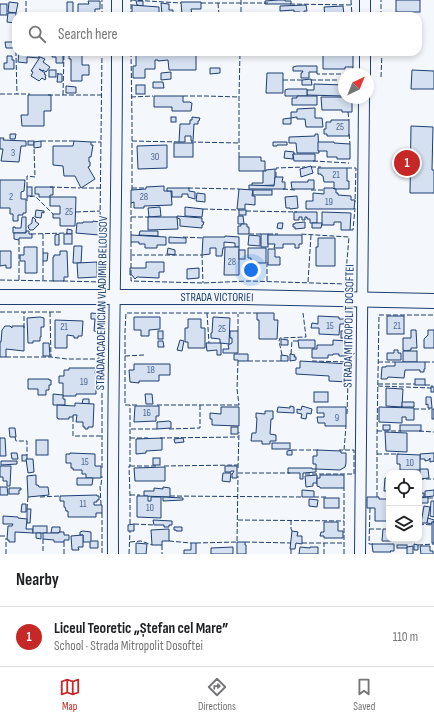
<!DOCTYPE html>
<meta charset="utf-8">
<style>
body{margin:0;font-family:"Sofia Sans Condensed",sans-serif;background:#f2f2f2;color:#202124}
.controls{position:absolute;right:12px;bottom:12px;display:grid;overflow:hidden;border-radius:8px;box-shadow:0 2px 6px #0003}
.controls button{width:36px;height:36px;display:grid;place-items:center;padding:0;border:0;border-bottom:1px solid #e0e0e0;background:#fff;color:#202124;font:20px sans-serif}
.compass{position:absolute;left:338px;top:68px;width:36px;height:36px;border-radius:50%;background:#fff;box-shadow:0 2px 6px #0003;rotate:43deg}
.you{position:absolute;left:251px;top:270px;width:14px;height:14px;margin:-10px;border:3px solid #fff;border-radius:50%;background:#1a73e8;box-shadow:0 0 0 6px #1a73e833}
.badge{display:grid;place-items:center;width:26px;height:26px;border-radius:50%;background:#c62828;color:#fff;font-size:13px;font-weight:700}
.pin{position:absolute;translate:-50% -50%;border:2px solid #fff;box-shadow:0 1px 4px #0006}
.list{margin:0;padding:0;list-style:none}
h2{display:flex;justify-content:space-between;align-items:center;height:52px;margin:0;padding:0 16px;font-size:17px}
h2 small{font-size:13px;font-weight:400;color:#757577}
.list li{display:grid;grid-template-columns:26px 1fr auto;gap:12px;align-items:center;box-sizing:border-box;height:60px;padding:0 16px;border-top:1px solid #e0e0e0}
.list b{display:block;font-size:15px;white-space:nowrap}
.list p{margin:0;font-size:13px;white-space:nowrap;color:#757577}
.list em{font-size:13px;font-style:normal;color:#757577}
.icon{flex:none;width:22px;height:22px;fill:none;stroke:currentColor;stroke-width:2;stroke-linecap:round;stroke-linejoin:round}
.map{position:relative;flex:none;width:434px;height:554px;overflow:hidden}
.search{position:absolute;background:#fff;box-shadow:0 2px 6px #0003;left:12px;right:12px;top:12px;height:44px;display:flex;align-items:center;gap:10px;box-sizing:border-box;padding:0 14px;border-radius:12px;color:#757577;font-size:15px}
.sheet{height:112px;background:#fff}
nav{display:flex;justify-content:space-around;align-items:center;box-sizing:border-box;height:56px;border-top:1px solid #e0e0e0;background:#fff;font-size:11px;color:#757577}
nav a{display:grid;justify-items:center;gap:2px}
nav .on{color:#c62828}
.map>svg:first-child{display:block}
.building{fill:#d5e0f0;stroke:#1d3f73}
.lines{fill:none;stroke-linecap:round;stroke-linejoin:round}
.street-casing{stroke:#1d3f73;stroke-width:12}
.secondary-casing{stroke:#1d3f73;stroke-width:16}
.street{stroke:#f4f7fb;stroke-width:10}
.secondary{stroke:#f4f7fb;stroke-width:14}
.fence{stroke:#1d3f73;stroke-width:1;stroke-dasharray:5 2;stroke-linecap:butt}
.labels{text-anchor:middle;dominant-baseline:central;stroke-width:3;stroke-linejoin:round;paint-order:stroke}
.number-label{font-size:10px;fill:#4b6792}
.street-label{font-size:12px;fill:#1d3f73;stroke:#f4f7fb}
</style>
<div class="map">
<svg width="434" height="554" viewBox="0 0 434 554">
<rect width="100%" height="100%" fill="#f4f7fb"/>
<!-- building -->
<g class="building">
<path d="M278,0H285V1H291V4H265V1Z"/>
<rect x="396" y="0" width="24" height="12"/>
<path d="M88,1H100V9H95V16H73V14H78V4H89Z"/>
<path d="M136,1H143V6L137,5Z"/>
<path d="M9,2L18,3L16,13L8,12Z"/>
<path d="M67,2H73V15H71V16H65V14H67Z"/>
<path d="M181,2H201V9H191L192,14L182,15Z"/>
<path d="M161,3L169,4V10H173V15H162Z"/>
<rect x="0" y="4" width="7" height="11"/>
<path d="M132,5L159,7V16H132Z"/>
<path d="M306,5L307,11H304V13L300,14V12H294V10L280,11V6Z"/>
<path d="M343,6L344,15L325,16L324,7Z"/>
<path d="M8,13H16L15,23L7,22Z"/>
<rect x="46" y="14" width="18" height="2"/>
<path d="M5,42H15V48H6Z"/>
<path d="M19,52H39V58L27,57V63L18,62Z"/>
<path d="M53,52H63V63H56V57H52Z"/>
<path d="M69,52H82V65H89V75H82V81H71V59H69Z"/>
<path d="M136,52H196V70H169L168,60L158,61V60H155V69H145V78H133V66H136Z"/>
<path d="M323,53H353V67H345V69H323Z"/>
<path d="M7,56H12V60H14V69H4V63H7Z"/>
<path d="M40,57L45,59L43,62L50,67L46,72L43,70V71L39,69L45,73L44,74L46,75L45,77L46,78L45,80L42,78L39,81L31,76L33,72L31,71Z"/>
<path d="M297,66H317V72H309V78H301V73H302L303,71H293V67Z"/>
<path d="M210,68H220V73L210,74Z"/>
<rect x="49" y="70" width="7" height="7"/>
<path d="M412,70L434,71V89H411Z"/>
<path d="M171,72V79L161,80V73Z"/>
<path d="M58,73V74H62V82H57Z"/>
<path d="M267,73H283V93H266Z"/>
<path d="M311,79L312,85H302V80Z"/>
<path d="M153,82H163L164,88H153Z"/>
<path d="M314,84L344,85V96L307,95V90H314Z"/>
<rect x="136" y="85" width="9" height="9"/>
<path d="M66,86L76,87V93H66Z"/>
<path d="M288,89H307V96H285V90Z"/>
<path d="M28,95H51V111H44V126H22L21,115H28Z"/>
<path d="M154,96H183V102H190L191,103H192L191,111H172V107H154Z"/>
<path d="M297,96H317V105H292V98H297Z"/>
<path d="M321,97H344V98H352V112H342V110H322Z"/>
<path d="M315,108V118H322L323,127H306L305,119H297V117L291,118V112H297V109Z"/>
<rect x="171" y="117" width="5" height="5"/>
<path d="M192,117L200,118L199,121H198V124H194L193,141H191V136H185V142H179L180,124H190V120H192Z"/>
<path d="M291,118V124H283V119Z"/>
<path d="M331,120H349V136H327V134H324V129H326V122H331Z"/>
<path d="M411,126L433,127L432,170H434V193H410Z"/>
<path d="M10,134H16L15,139H10Z"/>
<path d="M315,134H318L319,153H297L296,143H289V137L315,136Z"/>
<path d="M0,138H4L3,140L26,141V146H21L19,162L1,161L3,149H0Z"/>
<rect x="28" y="141" width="6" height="4"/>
<path d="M41,141V147L34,148V142Z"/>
<path d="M74,141L91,142V145H93L91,157H89V162H90V166L88,167L95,179L81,188L75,176H64L63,166L53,165V146H73Z"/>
<path d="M273,142H287V145H277V146H273Z"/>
<path d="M318,142H334V143L350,144V159H337V157H327V151H318Z"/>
<rect x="174" y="143" width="19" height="14"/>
<path d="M167,145V168L138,169L137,146Z"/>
<path d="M285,151L294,152V154H293V159L284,158Z"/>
<path d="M293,154H315V161H294Z"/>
<path d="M239,157H261V161H265V171H239Z"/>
<path d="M311,166L313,173L301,177L300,169Z"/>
<path d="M318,168H347V181H349V189H334V182H324L323,176L321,175V174H318Z"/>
<path d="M275,169V185L252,186V183H263V171H266V170Z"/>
<path d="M275,177H283L282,182H285V189H249V185L274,186Z"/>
<path d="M0,180H25L24,191L21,192V199H26V213H23V215H18V221H13V214H10V208H0Z"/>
<path d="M308,180H314V189H292L291,182H308Z"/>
<path d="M164,186V191H171L172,205L144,206V208H134V202L131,203V190L146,189V187Z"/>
<rect x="27" y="187" width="5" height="9"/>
<path d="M35,187H53V195H50V197H39V194H35Z"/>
<path d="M167,188H189V191L195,192V199L188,197V194H182V197H172V191H167Z"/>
<path d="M324,188H333L334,189H336V193H338V195L351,196V200H355L354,209H306V201H313V193L324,194Z"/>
<path d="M239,189L253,190L252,196H255V205L245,204V209H237Z"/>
<rect x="253" y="190" width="19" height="5"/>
<path d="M197,193L205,194V202L196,201Z"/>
<path d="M297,196L298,208L290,209V208H286L285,197Z"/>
<path d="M50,197H76L75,226H60V218H53V214H60V206H50Z"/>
<path d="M160,207L161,216L149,217L148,208Z"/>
<path d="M185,207L203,209L202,217L185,216Z"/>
<path d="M36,210L44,211V213L42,212L41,218L35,217Z"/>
<rect x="239" y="210" width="7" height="5"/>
<path d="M294,212H317V223H310V219H307V217H305V220H302V217H299V220H294Z"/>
<path d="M322,212L351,213L350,230H341V222H334V225H322Z"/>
<path d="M177,216L202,218V222H204L203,225H202V228L180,226V219L177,218Z"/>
<path d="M238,216H243L244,224H238Z"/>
<path d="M22,217H26V233H13V227H15V228H21Z"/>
<path d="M33,217L36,220L35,221L39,224L33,230H30L29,229L28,226L32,223V220Z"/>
<path d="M148,217H177L178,229L148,230Z"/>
<path d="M93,221L100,222L99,235L76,233L77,223H83V222H93Z"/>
<path d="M305,222V228L295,229V227H293V224H295V223Z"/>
<path d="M278,223H283L282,229L277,228Z"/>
<path d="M312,223H322L321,228H312Z"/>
<path d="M241,224H247V227H249V234H238V226H241Z"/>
<path d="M67,229L72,230V234H67Z"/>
<path d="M26,231H29V234H32V238H19V240L14,239V233H26Z"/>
<path d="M140,231H158V236L139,235Z"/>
<path d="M59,234V245H55V235Z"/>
<rect x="64" y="234" width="8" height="10"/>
<rect x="261" y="234" width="7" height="13"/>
<path d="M131,235L166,237V245H157V248H145V244H139V242H131Z"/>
<path d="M249,235L260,236V246L248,245Z"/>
<path d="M268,235H302V244H299V248H295V244H283V248H274L275,244H268Z"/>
<path d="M225,236L239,237V247H235V243L224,242V248H223L222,256H216V248H210V254L202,255L203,237H225Z"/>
<path d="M169,237L186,238V243H169Z"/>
<path d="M318,238H335V266H316V247H318Z"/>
<path d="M74,246H82L81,263H73Z"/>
<path d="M24,247H37V273H25V261H20V255H24Z"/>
<path d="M225,247H239V275H224Z"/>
<path d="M168,248L175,250V255L167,254Z"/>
<path d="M248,248H266V263H251V258H248Z"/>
<path d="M268,249H275V257H280V265H268Z"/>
<rect x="239" y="250" width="6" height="9"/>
<path d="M0,251H11V268H6V265L0,266Z"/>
<path d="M60,251H67L68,277H64V281H53V257H54V255H60Z"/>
<path d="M43,253H48L47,261H43Z"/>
<path d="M97,262V277L78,278L77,263Z"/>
<path d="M146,262H164V272H159V278L137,277L135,279L132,275H130V268H146Z"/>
<path d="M199,268V278L187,279V269Z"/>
<path d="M91,313L101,314L99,332L94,331L95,319H91Z"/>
<path d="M257,313H274V320H278L277,339H259V320H257Z"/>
<path d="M318,316L339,317V319H344V324H340L339,335L319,334V328H311L312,323L318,324Z"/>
<rect x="387" y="316" width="17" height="18"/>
<path d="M40,317L44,318V327H41V337H40V341H33V343H28L27,318Z"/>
<path d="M134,317H160V329L149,330V336H141V330H134Z"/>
<path d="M213,317L230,318L229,344L220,343V339L211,338V333H212Z"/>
<path d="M188,319H201V328H205V348H188V342H185V328H188Z"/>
<path d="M55,320L83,321L82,336H78V338H74V336L67,335V348H55Z"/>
<path d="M5,326H10L12,328V326H24V351L6,349V357H0V342H1L2,330Z"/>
<path d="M411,330H416L417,348H411V350L405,351L403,350V338H411Z"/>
<path d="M428,330H434V348H424V339L428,335Z"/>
<rect x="158" y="331" width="5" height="8"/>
<path d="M230,331H238V353H223V349H229L228,345L232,343V338H230Z"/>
<rect x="341" y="331" width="5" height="7"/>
<path d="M281,339L288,340V345H281Z"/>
<path d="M180,340L184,341L182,351L177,350Z"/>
<path d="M298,340H315V348H299Z"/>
<path d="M333,340L347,341V354H346V356H339V354H333V355H328V358H312V349H317V345H333Z"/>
<path d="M158,341H163L164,347H158Z"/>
<path d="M43,343H49L50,356H43Z"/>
<path d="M206,343H221V355H217V350L207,351Z"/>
<path d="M394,350H398V353H401V360H387V353H394Z"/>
<rect x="403" y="351" width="14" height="11"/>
<path d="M234,354H248V361H238V360H234Z"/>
<path d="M290,354L295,355L294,357H296V360L290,361Z"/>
<path d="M281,355L288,356V361H281Z"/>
<path d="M300,361L348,364V382L329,381V376L296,374V368H300Z"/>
<path d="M395,362H425V369H424V372H420V370H405L404,378L388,377L387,379H381L382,367H386V366H395Z"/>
<path d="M134,364H170V375H159V381H139V383L130,382L129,370H134Z"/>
<path d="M69,368H96L95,373H104V382H96V394H76V396H63V383H59V376H64V370H69Z"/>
<path d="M28,379H49V380H51V385H49V390H46V395H38V389H28Z"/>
<rect x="415" y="379" width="10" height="6"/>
<rect x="431" y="387" width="3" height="5"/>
<path d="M386,388L403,389L402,407L386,406Z"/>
<rect x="314" y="392" width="14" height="10"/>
<path d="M53,394L63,395V399H65V405H53Z"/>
<path d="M145,394H152L153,404H146Z"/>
<path d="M426,397H431L432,408H428V404L426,405Z"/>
<path d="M83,399H89V404H82Z"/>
<path d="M402,402H414V407H401H402Z"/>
<path d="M75,403L94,404L93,427H88V429H85V427H83V422H76L77,415H73V417H69V419H58V418H57V405L75,406Z"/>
<path d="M135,406H159V416H156V421L134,422Z"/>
<path d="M290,406L294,407V413L277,412L278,407L290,408Z"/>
<path d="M302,406L312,409L311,414L307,413L306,419L301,418L302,414L297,413V409L301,410Z"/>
<path d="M221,407H239V426L212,425V419H210V413L221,414Z"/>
<path d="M317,407H346V426H325V423H318L317,417H324V413H317Z"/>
<path d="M379,407L414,408V420H406V417H402V423L379,422Z"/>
<rect x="432" y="409" width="2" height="10"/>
<path d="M265,411H273V419H271L270,434L276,435V441H270V444H262V441H251L252,433H256L257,418H256V413L265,414Z"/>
<path d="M169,421L171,422V428L157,429V422Z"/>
<rect x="383" y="425" width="7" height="5"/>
<rect x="400" y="425" width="21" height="6"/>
<rect x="231" y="427" width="7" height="7"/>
<path d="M9,428H15L16,437H10Z"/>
<path d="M385,432L407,433V452L386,451Z"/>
<path d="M0,438H5L6,456H0Z"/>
<path d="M162,438V450L146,451V453L136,454V439Z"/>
<path d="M183,438L184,442L175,443L174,439Z"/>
<rect x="36" y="440" width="12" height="15"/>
<rect x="272" y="443" width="18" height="6"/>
<path d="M292,450V455H287V451Z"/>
<path d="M317,450L341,451V453H346V463L345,467L340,470L316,469V464H313V456H317Z"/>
<path d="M11,453H17L18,459H12Z"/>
<path d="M70,453L95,454V466H101V478H86V474H82V470H73V468H71V463H66V454H70Z"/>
<path d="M434,453V461L430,462V458L429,460L425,461V459H420V454Z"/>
<path d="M397,454L420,455V470H400V464H397Z"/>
<rect x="22" y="455" width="5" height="6"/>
<rect x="153" y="458" width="7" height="7"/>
<path d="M26,459H33L34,472L28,473Z"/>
<path d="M1,461H17V464L1,465Z"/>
<path d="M0,466H11L10,486H7V481H3V477H0Z"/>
<path d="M225,466H237V478H232V474L233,473L234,471H231V472H225Z"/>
<path d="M165,467V481H135L134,468Z"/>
<path d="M288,468H312V469H316V472L303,473V479H300V473H288Z"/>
<path d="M420,469H428L429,478L420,479Z"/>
<path d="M223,473H231L230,482L222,481Z"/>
<path d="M36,475V485H38L39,487H48L49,495L28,497L27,476Z"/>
<path d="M317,475V483H313V486L306,487L305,476Z"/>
<path d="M320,475H344V488H320V487L317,486V478H320Z"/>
<path d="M77,478H93L92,485H77Z"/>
<path d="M385,478L389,479V491H384Z"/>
<path d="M0,487H7L8,495H0Z"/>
<path d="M163,487L170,488V497L144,496V491H154V488L163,489Z"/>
<path d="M9,488H21V490H19V494H9Z"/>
<path d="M419,489H420L421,493H424V497H419Z"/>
<path d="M302,490L314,491V497H302Z"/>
<path d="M434,490V496L425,497V491Z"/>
<path d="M97,495V496H99V500H97V502H94V505H102V513H96V517H68V511H66L65,507H64V501H60V496Z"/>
<path d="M137,496H148V501H151V497H161V518L137,517Z"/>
<path d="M163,497L183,498V500L163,501Z"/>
<path d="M367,497H379V499H389V521H375V508H367Z"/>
<path d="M428,497V503H421V505H419V498Z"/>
<rect x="324" y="498" width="15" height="10"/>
<path d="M309,499L318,500L317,507L309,506Z"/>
<path d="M431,501H434V517L430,516Z"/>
<path d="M22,504H26V512H21Z"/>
<path d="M424,506L430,507L427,523H421Z"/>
<path d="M27,509H31L30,523H27Z"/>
<path d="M3,516L18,517V518L27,519L26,529H33V533L15,532V542H9V540H7L8,526H12L13,524H3Z"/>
<path d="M428,518L434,520V522H432V524L427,523Z"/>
<path d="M153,520L172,521V525H169V527H164V525H154Z"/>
<path d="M324,522H338V531H343V538H324V536H320L321,532H324Z"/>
<rect x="432" y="522" width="2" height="21"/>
<path d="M134,524V531H128V525Z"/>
<rect x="33" y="526" width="14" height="7"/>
<path d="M52,527H60V532H59V533H51Z"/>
<path d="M174,527H182V531H176V530H174Z"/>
<path d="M169,529V541H162V545H152L151,530Z"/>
<path d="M383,529H389V539H407V541H382Z"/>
<path d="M83,531L91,532V542H83V535H80V532Z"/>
<path d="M292,531L298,532L297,536H302V544L296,543L295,549H290Z"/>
<path d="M59,532H64V535H69V540H64V542H54V540L43,539V533H59Z"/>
<path d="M36,533H41V539L36,538Z"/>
<path d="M83,535V547H78L79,550H72L71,536Z"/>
<path d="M91,541H98V548H90V542Z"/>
<path d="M237,542H245V545H246V554H237Z"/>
<path d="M136,543L147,544L146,554H136Z"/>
<path d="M191,543H196V554H184V550H191Z"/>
<path d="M372,544H394V551H390L391,552H373Z"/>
<path d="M414,544L418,545V550H414Z"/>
<rect x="397" y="545" width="10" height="3"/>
<path d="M413,546V554H407V547Z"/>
<path d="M420,546H430V551H433V554H421Z"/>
<path d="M233,547V554H211V548Z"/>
<path d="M300,547L310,548V547H318V554H299Z"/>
</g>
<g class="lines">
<!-- street casing -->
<g class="street-casing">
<g id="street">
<path d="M117,0V16"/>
<path d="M365,16V0"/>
<path d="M365,74V52"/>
<path d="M113,554C112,387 117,219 117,52"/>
<path d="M360,554L364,98"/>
</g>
</g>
<!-- secondary casing -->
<g class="secondary-casing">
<g id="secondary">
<path id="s1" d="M0,297H243L434,301"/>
</g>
</g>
<!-- street -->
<use href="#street" class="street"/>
<!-- secondary -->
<use href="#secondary" class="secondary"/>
<!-- fence -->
<g class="fence">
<path d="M131,0L181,3"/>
<path d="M241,0V16"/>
<path d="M351,0L352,16"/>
<path d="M201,3H268"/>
<path d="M218,3L219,16"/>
<path d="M290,4L352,5"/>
<path d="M26,13V0"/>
<path d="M102,16V0"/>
<path d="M131,16V0"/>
<path d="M381,16V0"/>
<path d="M16,37V56L17,94"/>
<path d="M131,52L132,118V190"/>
<path d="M317,72V74H344"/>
<path d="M350,74H352L353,67"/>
<path d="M381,77L382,52"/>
<path d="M283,80H304"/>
<path d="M311,80H344"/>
<path d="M0,94H30"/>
<path d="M48,95H102"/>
<path d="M63,95L64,52"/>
<path d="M183,96H206L239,97"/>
<path d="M131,97L153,96"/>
<path d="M348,112L349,120"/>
<path d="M349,134L350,144"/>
<path d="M41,141H74"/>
<path d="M132,141L179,142"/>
<path d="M91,142H101"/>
<path d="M191,142L239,143"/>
<path d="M239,157V97L240,52"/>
<path d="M313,161L349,163"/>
<path d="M311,167H321"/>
<path d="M347,168H356L355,202"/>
<path d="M276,177V168L305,167"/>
<path d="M27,187V176L35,177L34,148"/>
<path d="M50,187L80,188"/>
<path d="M82,188H101"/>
<path d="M132,188H146"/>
<path d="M188,188L239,189"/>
<path d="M283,189L295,190"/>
<path d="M311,190H324"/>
<path d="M27,201V197L35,196L53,214"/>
<path d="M131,203V235"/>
<path d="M203,209L239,210"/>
<path d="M246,211L297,212"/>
<path d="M76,212L100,211"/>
<path d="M131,217H149"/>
<path d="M100,224L102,52"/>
<path d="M350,230H353L355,208"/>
<path d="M31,234L67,233"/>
<path d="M249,234H261"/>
<path d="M268,234H278"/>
<path d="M183,237L203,238"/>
<path d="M19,240V280"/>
<path d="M131,242V281L203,283L249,281L345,284L349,237L300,234"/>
<path d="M43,253V233"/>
<path d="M130,255H202L203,283"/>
<path d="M267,262V282"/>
<path d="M0,280L55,281"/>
<path d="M43,280V261"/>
<path d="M63,281L101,282L100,230"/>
<path d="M308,282L311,235"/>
<path d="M0,312H62"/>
<path d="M50,312L51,357"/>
<path d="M207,313L209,343"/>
<path d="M24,328V312"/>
<path d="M238,331V314"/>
<path d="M291,354L292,341H298"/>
<path d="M282,355L279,341L280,338L306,337L303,313"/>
<path d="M125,356L144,355"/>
<path d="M6,357H51L67,359H99V332"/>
<path d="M238,361L237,389L239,405"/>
<path d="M248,361H282"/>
<path d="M312,361L348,362"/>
<path d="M378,362H395"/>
<path d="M425,362H434"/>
<path d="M348,363V354H354V353"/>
<path d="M378,384H415"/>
<path d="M425,385H432V387"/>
<path d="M378,386L431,388"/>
<path d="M137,405H125V331L126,313H257"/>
<path d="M157,405H239"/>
<path d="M414,409H430"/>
<path d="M347,414L348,382"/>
<path d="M73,417V436H102"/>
<path d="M131,429H159"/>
<path d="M169,429L200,428V405"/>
<path d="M377,431H401"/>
<path d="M419,431L434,432"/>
<path d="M15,437L16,441H27V455"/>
<path d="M130,438H148"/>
<path d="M160,438L238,437"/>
<path d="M292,450H319"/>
<path d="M344,450L346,426"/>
<path d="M377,454H399"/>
<path d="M130,466H158"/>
<path d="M164,466L238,465"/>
<path d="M102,468V382"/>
<path d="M238,468L239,432"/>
<path d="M238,473H290"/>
<path d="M305,474H354V450H339"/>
<path d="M419,479H434"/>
<path d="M130,495H140"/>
<path d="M170,496L302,497"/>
<path d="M40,497L60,496"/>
<path d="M314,497H326"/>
<path d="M377,497V434L379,315H434"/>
<path d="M428,498H434"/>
<path d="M101,505L100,485H101L102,476"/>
<path d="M370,508L369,544H373"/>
<path d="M27,509L28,497H30"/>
<path d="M102,513V554"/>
<path d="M238,520L344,521"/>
<path d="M291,520V529L292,531"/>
<path d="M130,524V495L129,466H130V405"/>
<path d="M134,524L154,525"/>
<path d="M419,524L432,525"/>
<path d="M369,529H383"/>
<path d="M0,536H7"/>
<path d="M43,539V553"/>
<path d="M169,541L191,543"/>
<path d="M130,542L141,541L152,545"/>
<path d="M245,542L291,543"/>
<path d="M196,543L237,542L238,476"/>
<path d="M302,543H344"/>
<path d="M162,545V554"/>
<path d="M418,545L434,544"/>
<path d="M291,549V554"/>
<path d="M6,554V538"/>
<path d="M64,554V542"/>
<path d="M129,554L130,531"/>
<path d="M324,554V543"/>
<path d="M344,554V488"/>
</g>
</g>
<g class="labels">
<!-- number labels -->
<g class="number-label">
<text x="340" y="127">25</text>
<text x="13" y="153">3</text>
<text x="155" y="157">30</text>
<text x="336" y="175">21</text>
<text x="11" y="197">2</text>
<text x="144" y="197">28</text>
<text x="329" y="202">19</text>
<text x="69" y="212">25</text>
<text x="232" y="262">28</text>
<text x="330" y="326">15</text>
<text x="397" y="326">21</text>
<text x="64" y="327">21</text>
<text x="222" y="329">25</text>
<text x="151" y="370">18</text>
<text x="84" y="382">19</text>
<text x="147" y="413">16</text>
<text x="337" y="418">9</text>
<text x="85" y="462">15</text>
<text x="410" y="463">10</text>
<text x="83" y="504">11</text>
<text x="150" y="508">10</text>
</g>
<!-- street labels -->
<g class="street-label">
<text stroke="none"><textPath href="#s1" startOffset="217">STRADA VICTORIEI</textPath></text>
<text transform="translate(102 303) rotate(-89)">STRADA ACADEMICIAN VLADIMIR BELOUSOV</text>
<text transform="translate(349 326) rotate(-89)">STRADA MITROPOLIT DOSOFTEI</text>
</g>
</g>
</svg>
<div class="controls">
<button><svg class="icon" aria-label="locate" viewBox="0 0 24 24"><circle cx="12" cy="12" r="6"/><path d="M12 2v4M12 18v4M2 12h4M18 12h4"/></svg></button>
<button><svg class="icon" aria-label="layers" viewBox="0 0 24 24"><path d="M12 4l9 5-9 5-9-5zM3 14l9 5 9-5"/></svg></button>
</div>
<svg class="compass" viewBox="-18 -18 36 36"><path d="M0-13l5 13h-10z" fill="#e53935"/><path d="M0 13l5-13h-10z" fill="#757577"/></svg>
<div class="you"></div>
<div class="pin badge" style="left:407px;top:163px">1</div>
<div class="search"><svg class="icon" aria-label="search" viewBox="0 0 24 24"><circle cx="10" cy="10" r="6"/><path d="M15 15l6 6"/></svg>Search here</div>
</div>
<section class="sheet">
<h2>Nearby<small></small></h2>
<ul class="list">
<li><span class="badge">1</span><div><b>Liceul Teoretic „Ștefan cel Mare”</b><p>School · Strada Mitropolit Dosoftei</p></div><em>110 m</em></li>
</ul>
</section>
<nav>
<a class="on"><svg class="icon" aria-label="map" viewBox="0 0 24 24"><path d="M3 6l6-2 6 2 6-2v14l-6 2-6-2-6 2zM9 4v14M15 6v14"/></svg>Map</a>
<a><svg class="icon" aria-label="directions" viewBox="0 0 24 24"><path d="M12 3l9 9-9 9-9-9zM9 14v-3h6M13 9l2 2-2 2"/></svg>Directions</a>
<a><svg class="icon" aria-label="saved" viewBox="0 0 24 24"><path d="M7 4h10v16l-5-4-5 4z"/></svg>Saved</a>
</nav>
